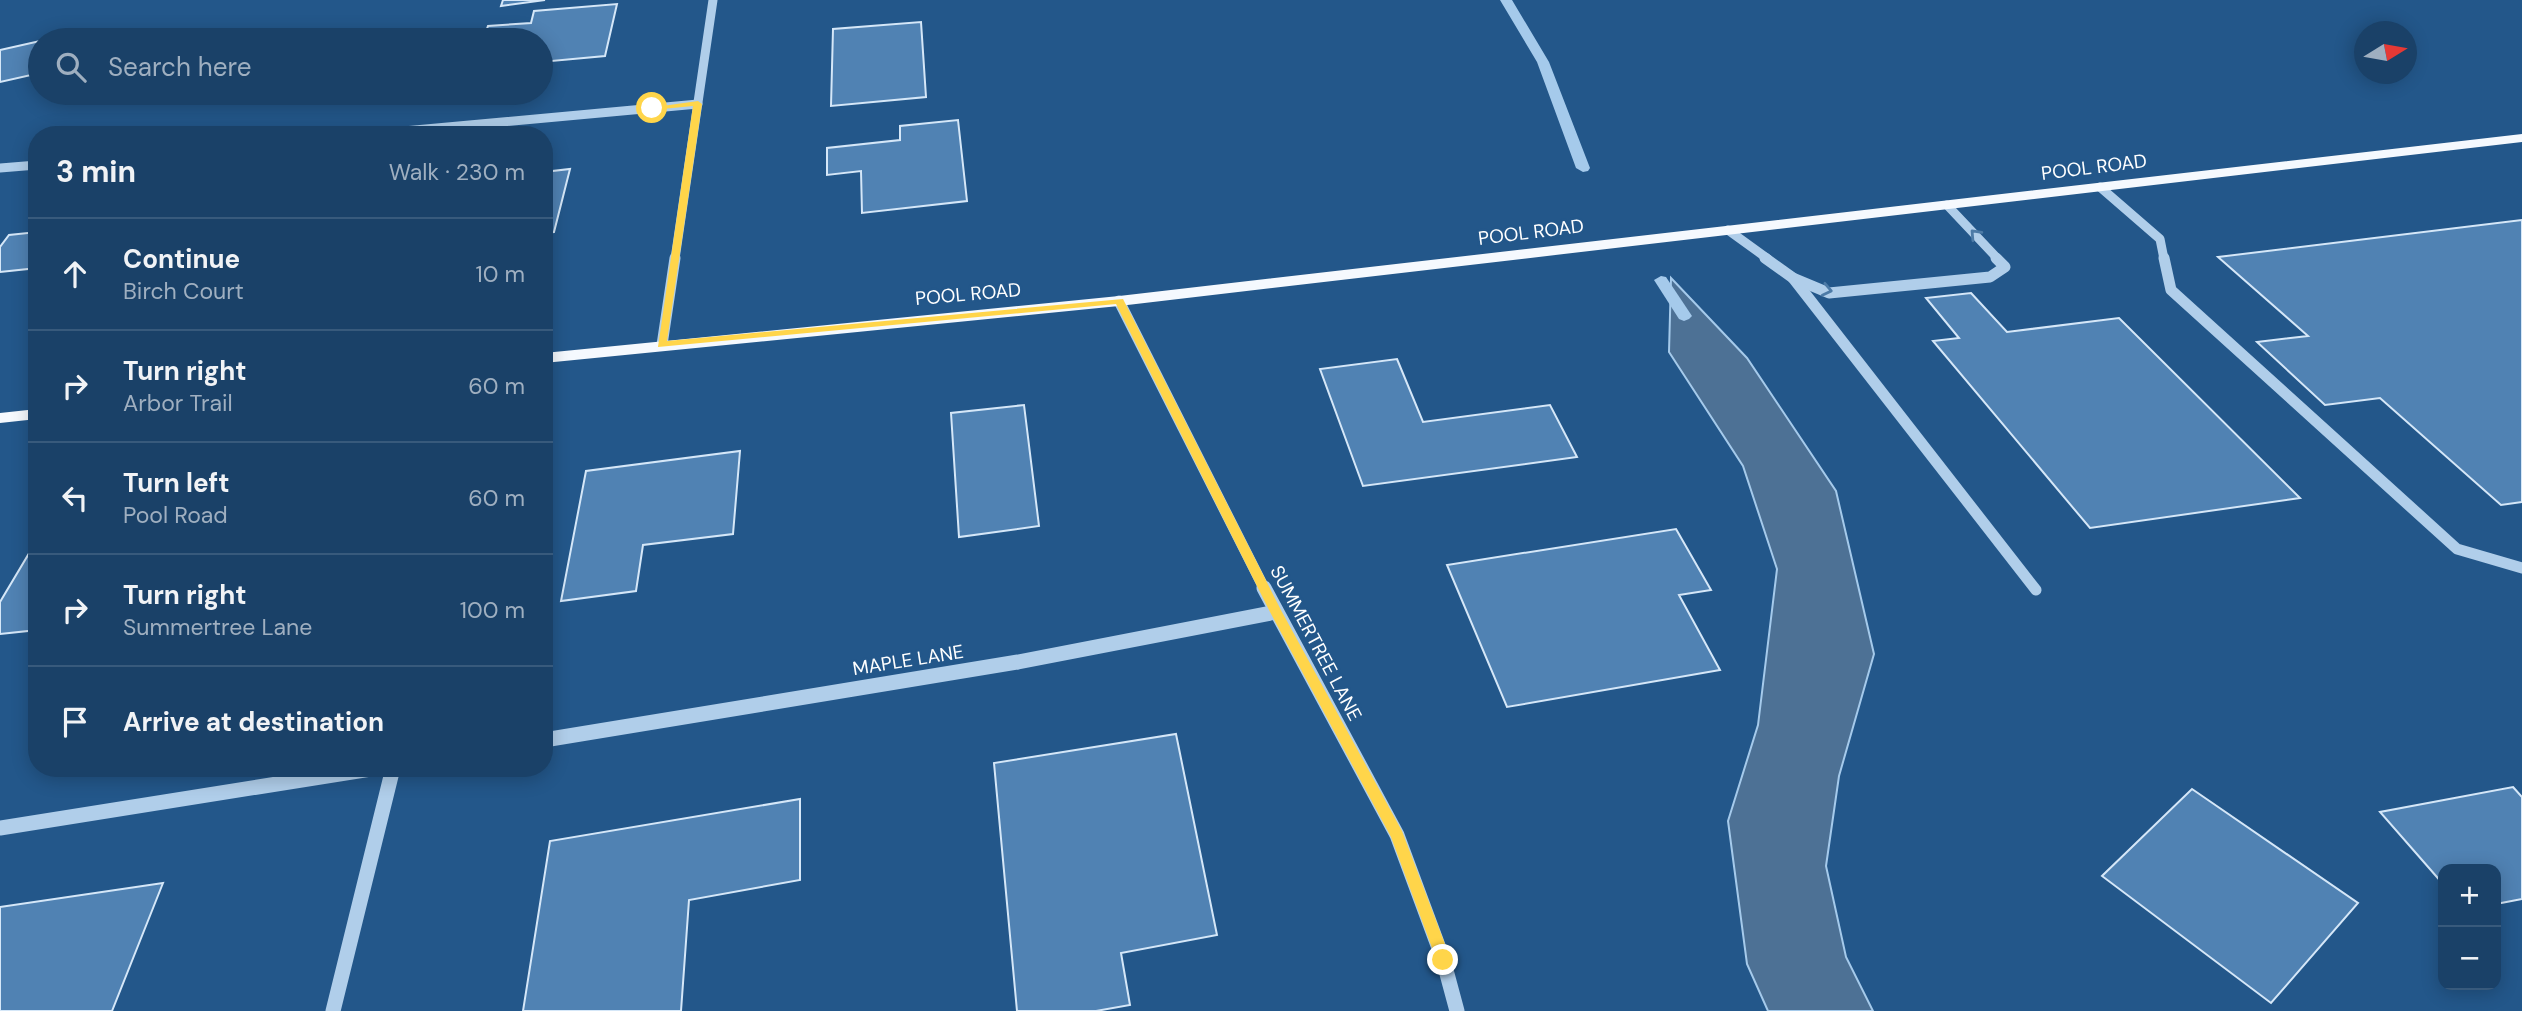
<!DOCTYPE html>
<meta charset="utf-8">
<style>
body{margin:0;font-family:"DM Sans",sans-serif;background:#23486e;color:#f1f3f6}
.controls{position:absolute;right:21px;bottom:21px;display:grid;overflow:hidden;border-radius:14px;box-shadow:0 4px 18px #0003}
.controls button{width:63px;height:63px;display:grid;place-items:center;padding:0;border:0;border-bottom:2px solid #385a7c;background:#1a4168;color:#f1f3f6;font:35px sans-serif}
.compass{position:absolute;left:2354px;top:21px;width:63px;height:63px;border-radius:50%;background:#1a4168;box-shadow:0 4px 18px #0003;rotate:79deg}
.stop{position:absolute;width:21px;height:21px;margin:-16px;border:5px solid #ffd54a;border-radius:50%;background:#fff}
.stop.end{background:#ffd54a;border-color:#fff;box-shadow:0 2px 7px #0008}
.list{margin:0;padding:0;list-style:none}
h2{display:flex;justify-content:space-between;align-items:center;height:91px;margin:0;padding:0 28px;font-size:30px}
h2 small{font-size:23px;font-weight:400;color:#9fafc0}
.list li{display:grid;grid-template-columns:46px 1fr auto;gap:21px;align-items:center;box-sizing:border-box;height:112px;padding:0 28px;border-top:2px solid #385a7c}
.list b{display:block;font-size:26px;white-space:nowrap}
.list p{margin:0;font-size:23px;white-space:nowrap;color:#9fafc0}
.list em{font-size:23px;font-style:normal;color:#9fafc0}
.icon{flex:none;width:38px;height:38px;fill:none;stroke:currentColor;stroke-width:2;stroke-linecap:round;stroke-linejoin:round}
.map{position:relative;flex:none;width:2522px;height:1011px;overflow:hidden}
.search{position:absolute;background:#1a4168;box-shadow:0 4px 18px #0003;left:28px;top:28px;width:525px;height:77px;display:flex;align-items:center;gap:18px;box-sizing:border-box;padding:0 24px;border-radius:38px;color:#9fafc0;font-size:26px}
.panel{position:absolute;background:#1a4168;box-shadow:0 4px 18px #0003;left:28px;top:126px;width:525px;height:651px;border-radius:28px}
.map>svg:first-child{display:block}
.water{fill:#4d7195;stroke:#a5caeb;stroke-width:2}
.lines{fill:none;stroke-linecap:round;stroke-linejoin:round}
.stream{fill:#a5caeb;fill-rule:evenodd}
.building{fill:#5082b3;stroke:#d5e7f8;stroke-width:2}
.minor-far2{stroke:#b0ceea;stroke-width:9}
.minor-far1{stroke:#b0ceea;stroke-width:11}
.minor{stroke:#b0ceea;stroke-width:15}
.major{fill:#f5f9fe;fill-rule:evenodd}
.oneway{stroke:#4d7ba7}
.route{fill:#ffd54a}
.labels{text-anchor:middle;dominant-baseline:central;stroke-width:5;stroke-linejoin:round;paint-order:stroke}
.street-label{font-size:19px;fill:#fff;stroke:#23578a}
</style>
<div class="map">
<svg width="2522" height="1011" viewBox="0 0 2522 1011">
<rect width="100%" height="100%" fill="#23578a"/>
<!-- water -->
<path class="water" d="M1671,278L1747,358L1836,491L1874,654L1839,776L1826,866L1846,957L1873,1011H1768L1747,964L1728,821L1758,725L1777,569L1743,466L1669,352Z"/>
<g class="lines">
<!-- stream -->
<g class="stream">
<path d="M1500,0H1512L1549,62L1590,168L1588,171L1583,172L1576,168L1537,62Z"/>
<path d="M1661,276L1666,277L1692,316L1689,319L1684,321L1679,319L1654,280Z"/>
</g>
</g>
<!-- building -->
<g class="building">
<path d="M503,0H545L501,6Z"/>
<path d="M617,4L605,56L541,62V40H483L488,26L531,23L534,11Z"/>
<path d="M921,22L926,97L831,106L833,29Z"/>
<path d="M356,34L353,40H284Z"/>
<path d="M40,41V73L0,82V50Z"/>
<path d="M958,120L967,201L862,213L861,171L827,175V148L900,140V126Z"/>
<path d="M570,169L554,232L544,233V172Z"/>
<path d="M2522,220V502L2501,505L2380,398L2325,405L2257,342L2308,336L2218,257Z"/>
<path d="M37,232V268L0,272V247L9,235Z"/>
<path d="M1971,293L2007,332L2119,318L2300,498L2090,528L1933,341L1959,338L1926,298Z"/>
<path d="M1397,359L1423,422L1550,405L1577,457L1363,486L1320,369Z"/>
<path d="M1024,405L1039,526L959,537L951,413Z"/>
<path d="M740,451L733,534L643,545L636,591L561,601L586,471Z"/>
<path d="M1676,529L1711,590L1679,595L1720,670L1507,707L1447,565Z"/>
<path d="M37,540V630L0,634V602Z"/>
<path d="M1176,734L1217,935L1121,953L1130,1005L1096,1011H1017L994,763Z"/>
<path d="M2513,787L2522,797V899L2496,904V869H2443V884L2380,812Z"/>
<path d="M2192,789L2358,903L2271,1003L2102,876Z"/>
<path d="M800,799V880L689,900L681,1011H523L550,841Z"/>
<path d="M163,883L112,1011H0V907Z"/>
</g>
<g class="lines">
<!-- minor-far2 -->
<g class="minor-far2">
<path d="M360,135L698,104"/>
<path d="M0,168L37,165"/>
<path d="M2100,187L2160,239L2164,259"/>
<path d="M1947,205L1998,259"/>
<path d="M1728,230L1768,259"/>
<path d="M675,259L713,0"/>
</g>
<!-- minor-far1 -->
<g class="minor-far1">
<path d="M1765,258L1793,278L1829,293L1990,277L2005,267L1996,258"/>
<path d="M2164,258L2171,290L2457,549L2522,568"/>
<path d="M1793,278L2036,590"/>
<path d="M1119,301L1265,590"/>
<path d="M662,345L675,258"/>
</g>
<!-- minor -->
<g class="minor">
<path d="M1264,588L1397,835L1443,959L1457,1011"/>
<path d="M544,740L1018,662L1276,612"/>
<path d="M0,828L377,768"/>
<path d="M333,1011L393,768"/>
</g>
<!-- major -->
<g class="major">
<path d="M2522,134V142L1119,306L544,363V353L1119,296Z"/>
<path d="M37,409V419L0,423V413Z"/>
</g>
</g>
<!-- one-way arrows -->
<defs><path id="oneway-chevron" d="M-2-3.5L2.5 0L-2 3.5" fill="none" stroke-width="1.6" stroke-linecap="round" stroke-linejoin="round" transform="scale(1.75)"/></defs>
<g class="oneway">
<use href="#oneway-chevron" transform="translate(1975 234) rotate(-133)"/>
<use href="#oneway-chevron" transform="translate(1827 290) rotate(12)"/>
</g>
<!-- route -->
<path class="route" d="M698,101L702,104L667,341L1123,299L1282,612L1402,831L1451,960L1449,964H1438L1391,837L1270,612L1116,304L658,347L693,106L652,110L648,108Z"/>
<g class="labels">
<!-- street labels -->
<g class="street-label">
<text transform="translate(2094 167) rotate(-7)">POOL ROAD</text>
<text transform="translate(1531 232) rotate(-7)">POOL ROAD</text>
<text transform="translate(968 294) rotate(-5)">POOL ROAD</text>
<text transform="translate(1316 643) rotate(62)">SUMMERTREE LANE</text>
<text transform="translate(908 660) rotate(-9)">MAPLE LANE</text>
</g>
</g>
</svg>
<div class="controls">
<button>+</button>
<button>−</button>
</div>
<svg class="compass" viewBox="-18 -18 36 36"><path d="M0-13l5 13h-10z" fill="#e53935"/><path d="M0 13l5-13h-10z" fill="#9fafc0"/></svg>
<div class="stop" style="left:652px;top:108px"></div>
<div class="stop end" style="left:1443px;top:960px"></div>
<div class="search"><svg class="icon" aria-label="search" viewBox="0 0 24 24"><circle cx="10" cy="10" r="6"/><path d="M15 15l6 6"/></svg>Search here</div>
<section class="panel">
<h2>3 min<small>Walk · 230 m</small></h2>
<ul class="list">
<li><svg class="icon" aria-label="ahead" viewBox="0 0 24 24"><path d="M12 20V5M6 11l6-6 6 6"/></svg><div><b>Continue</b><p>Birch Court</p></div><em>10 m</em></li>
<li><svg class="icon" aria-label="right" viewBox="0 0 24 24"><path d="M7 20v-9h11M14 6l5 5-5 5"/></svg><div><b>Turn right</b><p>Arbor Trail</p></div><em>60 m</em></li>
<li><svg class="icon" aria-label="left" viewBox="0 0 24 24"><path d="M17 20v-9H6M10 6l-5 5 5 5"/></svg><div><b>Turn left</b><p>Pool Road</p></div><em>60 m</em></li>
<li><svg class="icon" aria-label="right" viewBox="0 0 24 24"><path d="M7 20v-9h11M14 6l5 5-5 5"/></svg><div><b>Turn right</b><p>Summertree Lane</p></div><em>100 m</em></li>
<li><svg class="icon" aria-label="arrive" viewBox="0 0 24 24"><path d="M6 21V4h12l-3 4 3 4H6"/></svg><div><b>Arrive at destination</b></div></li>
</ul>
</section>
</div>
